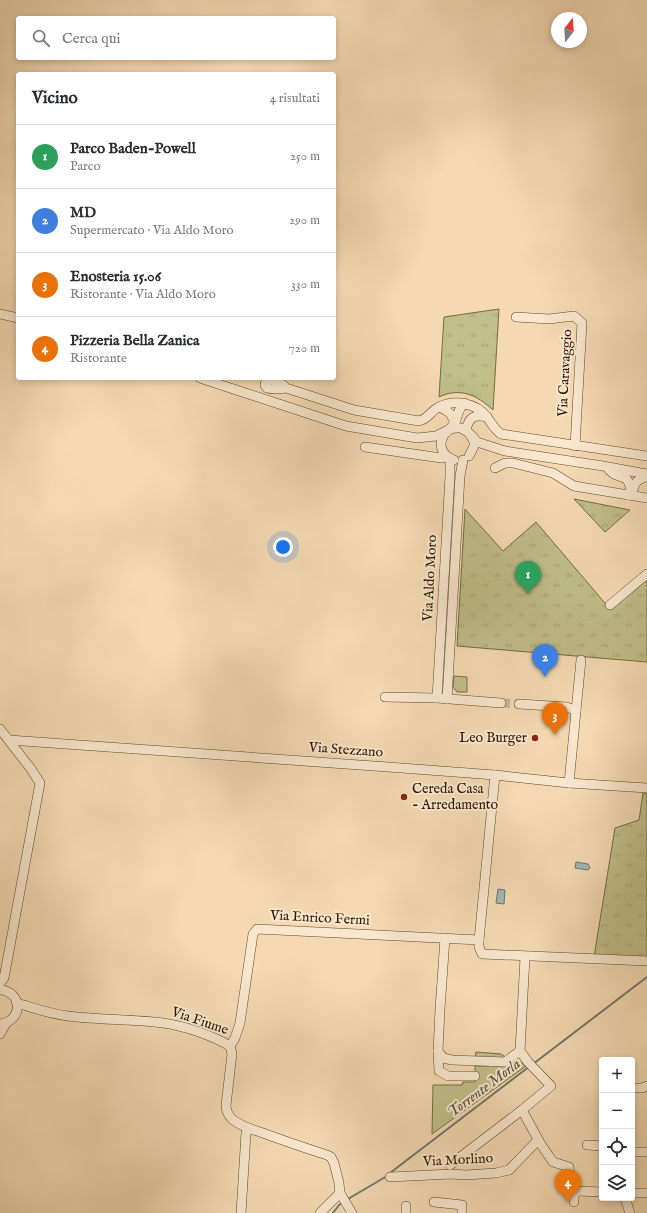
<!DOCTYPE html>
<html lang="it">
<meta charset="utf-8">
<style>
body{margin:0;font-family:"IM FELL English",serif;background:#f2f2f3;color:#2b2b33}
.controls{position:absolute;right:12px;bottom:12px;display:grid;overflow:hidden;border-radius:4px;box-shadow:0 2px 6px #0003}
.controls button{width:36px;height:36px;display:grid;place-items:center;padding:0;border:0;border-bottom:1px solid #e1e1e2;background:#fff;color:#2b2b33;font:20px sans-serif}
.compass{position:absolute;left:551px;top:12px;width:36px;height:36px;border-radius:50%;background:#fff;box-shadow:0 2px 6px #0003;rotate:17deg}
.you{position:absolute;left:283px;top:547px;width:14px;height:14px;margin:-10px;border:3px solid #fff;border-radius:50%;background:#1a73e8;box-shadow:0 0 0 6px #1a73e833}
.badge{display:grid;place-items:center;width:26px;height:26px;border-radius:50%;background:#8f2418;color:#fff;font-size:13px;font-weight:700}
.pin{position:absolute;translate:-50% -33px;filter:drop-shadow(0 1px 2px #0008)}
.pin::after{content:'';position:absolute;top:21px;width:14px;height:12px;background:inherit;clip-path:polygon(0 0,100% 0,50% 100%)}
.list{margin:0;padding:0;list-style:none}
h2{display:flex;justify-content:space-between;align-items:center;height:52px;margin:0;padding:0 16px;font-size:17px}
h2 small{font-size:13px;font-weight:400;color:#7c7c81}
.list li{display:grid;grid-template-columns:26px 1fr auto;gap:12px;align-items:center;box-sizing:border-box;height:64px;padding:0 16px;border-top:1px solid #e1e1e2}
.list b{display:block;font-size:15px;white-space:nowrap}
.list p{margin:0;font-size:13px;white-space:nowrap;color:#7c7c81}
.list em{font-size:13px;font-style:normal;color:#7c7c81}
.icon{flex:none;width:22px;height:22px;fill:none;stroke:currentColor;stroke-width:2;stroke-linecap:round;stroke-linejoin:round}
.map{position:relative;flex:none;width:647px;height:1213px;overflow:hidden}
.search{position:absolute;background:#fff;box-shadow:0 2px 6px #0003;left:16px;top:16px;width:320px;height:44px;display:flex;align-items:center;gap:10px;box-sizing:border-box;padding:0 14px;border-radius:4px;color:#7c7c81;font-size:15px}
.panel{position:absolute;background:#fff;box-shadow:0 2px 6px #0003;left:16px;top:72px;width:320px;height:308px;border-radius:4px}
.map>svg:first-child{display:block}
.green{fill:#c0be89;stroke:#766a44}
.park{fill:url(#park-tufts);stroke:#766a44}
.water{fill:#9eb9b4;stroke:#71786c}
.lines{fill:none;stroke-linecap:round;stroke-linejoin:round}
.stream{stroke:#71786c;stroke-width:2}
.minor-tunnel{stroke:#ccb28e;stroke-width:9;stroke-dasharray:9 4.5;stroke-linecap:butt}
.minor-casing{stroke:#5f482c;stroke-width:10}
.minor{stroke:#f8e6cd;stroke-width:9}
.poi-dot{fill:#8f2418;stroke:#f8e6cd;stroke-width:1.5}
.labels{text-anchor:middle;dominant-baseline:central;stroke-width:4;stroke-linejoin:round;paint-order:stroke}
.street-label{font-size:14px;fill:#2d1700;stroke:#f8e6cd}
.poi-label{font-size:14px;fill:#2d1700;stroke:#f8e6cd;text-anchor:end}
.water-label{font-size:15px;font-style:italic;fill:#55503f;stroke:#f8e6cd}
</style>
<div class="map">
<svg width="647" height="1213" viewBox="0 0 647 1213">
<defs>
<pattern id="park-tufts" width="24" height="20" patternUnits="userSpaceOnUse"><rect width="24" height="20" fill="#c0be89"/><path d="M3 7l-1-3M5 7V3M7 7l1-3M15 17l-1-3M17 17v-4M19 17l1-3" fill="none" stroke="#a5a374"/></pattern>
</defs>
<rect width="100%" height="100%" fill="#f4d9b2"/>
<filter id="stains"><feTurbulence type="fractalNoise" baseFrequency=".005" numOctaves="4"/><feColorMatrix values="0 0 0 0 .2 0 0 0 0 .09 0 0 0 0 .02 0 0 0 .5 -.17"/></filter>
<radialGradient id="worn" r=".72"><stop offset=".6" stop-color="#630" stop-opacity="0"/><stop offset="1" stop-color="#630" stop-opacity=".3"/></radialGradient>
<!-- green -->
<g class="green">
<path d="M454,676L467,677V692H457L453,687Z"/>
<path d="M476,1052L501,1054L508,1059H475Z"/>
<path d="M510,1061L516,1065L521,1062L526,1066L432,1134L433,1085H462L463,1082H475V1066H488V1063Z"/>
</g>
<!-- park -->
<g class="park">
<path d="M499,309L493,410C477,395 460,387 439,397L444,317Z"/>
<path d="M574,499L630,510L605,532Z"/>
<path d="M465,509L503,551L536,522L610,609L647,579V662L457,646Z"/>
<path d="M643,793L647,794V958L594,957L615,828L639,820Z"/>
</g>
<!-- water -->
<g class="water">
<path d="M576,862L588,864L590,868L588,870L575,868Z"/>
<path d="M498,889L505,890L504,904L496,903Z"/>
</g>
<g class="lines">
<!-- stream -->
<g class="stream">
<path d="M533,1064L647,977"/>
<path d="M390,1173L530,1066"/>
<path d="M348,1199L387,1176"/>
<path d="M333,1213L339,1205L342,1203"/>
</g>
<!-- minor-tunnel -->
<path class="minor-tunnel" d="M501,703L519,704"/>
<!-- minor casing -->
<g class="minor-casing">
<g id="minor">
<path d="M0,314L18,318"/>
<path d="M516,317L549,319L574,316L582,323L575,446"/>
<path d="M200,378L346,426L417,438L436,436L450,429L455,428H461L469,433L474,441V446L469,456"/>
<path d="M286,388C279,389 274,390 267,388L265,385L266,381L271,379L282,384L286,388L354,410L419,421C430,418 430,411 439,407C455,399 476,403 487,417C492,424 494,429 501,434L647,456"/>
<path d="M439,407C449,411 451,413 455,423"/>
<path d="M466,430C469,417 474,414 487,417"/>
<path d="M472,436L477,442L505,451L603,466L647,474"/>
<path d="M365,447L441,458L447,457"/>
<path d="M454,460C443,456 437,446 444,435C447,431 452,428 454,423C457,420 457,415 459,411C460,408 462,406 464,403"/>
<path d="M495,468L505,463H513L553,473L574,486L647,498"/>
<path d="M609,470L614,474L627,479L631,488L628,495"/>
<path d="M632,494C634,484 636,479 647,477"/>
<path d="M610,605L647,574"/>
<path d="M385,697L437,698L501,703"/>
<path d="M437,698L450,476V459"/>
<path d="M447,699L460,476L463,460"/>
<path d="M519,704L567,707L576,711L569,783"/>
<path d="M576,711L581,660"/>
<path d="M0,729L31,769L40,783L4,978L0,983"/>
<path d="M9,740L388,767L495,775L569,783L647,788"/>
<path d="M495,775L479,940V947L482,954L647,961"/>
<path d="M445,938L440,1009L438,1051L443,1058L452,1060L505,1062L520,1051"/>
<path d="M0,990C23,991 23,1022 0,1024"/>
<path d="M17,1003C34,1008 50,1014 68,1016C99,1020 132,1019 163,1023C185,1026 211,1035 230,1046L232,1054L226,1105C226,1110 228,1115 232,1119C239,1125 250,1129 260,1132C282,1140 305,1148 327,1155L331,1157L334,1163L339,1183L340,1193L352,1213"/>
<path d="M0,1034L6,1023"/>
<path d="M230,1046L235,1038L240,1023L253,934L257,929L479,940"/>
<path d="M438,1051L439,1071L448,1076H475"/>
<path d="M632,1088H642L647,1086"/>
<path d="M522,1110L540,1143L553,1162L569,1167C570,1175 570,1187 578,1191L602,1192"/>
<path d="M587,1145L602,1146"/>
<path d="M632,1152H647"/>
<path d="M450,1165L522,1110L551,1086L528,1062L520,1051L525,957"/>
<path d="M390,1177L451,1174L466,1175L496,1173L509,1170L538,1140"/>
<path d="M632,1193H647"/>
<path d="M625,1198L630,1213"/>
<path d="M434,1202L462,1205V1213"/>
<path d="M574,1202V1195L578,1191"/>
<path d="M241,1213L246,1133L248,1128"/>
<path d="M320,1213L340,1193"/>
<path d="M406,1213V1206"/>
</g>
</g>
<!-- minor -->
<use href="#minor" class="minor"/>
</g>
<!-- markers -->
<g class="poi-dot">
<circle cx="535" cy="738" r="4"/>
<circle cx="404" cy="797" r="4"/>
</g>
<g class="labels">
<!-- street labels -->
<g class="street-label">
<text transform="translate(565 373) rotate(-87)">Via Caravaggio</text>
<text transform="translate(430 578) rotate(-87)">Via Aldo Moro</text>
<text transform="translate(346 750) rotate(4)">Via Stezzano</text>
<text transform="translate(320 918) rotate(3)">Via Enrico Fermi</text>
<text transform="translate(200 1021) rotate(19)">Via Fiume</text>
<text transform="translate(458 1160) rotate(-3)">Via Morlino</text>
</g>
<!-- poi labels -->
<g class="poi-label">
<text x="527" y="738">Leo Burger</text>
<text x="412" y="789" text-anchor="start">Cereda Casa<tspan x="412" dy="16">- Arredamento</tspan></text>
</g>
<!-- water labels -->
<g class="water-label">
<text transform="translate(484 1088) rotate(-37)">Torrente Morla</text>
</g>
</g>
<rect width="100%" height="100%" filter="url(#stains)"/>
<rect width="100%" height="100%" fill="url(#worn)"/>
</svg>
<div class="controls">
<button>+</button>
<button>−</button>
<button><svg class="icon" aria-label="locate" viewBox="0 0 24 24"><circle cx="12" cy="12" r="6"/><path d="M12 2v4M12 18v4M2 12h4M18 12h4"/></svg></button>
<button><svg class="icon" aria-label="layers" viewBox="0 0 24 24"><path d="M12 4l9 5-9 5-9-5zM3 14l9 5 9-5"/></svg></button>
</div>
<svg class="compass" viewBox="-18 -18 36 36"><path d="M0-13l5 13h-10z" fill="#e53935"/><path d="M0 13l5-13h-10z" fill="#7c7c81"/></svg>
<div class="you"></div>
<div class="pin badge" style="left:528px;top:594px;background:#2e9e5b">1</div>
<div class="pin badge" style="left:545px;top:677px;background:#3f7fe0">2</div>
<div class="pin badge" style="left:555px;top:735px;background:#e8710a">3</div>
<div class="pin badge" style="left:568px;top:1202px;background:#e8710a">4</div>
<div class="search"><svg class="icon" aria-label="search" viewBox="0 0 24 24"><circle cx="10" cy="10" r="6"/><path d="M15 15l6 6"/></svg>Cerca qui</div>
<section class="panel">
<h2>Vicino<small>4 risultati</small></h2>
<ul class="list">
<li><span class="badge" style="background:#2e9e5b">1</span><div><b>Parco Baden-Powell</b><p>Parco</p></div><em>250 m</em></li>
<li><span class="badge" style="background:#3f7fe0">2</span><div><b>MD</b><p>Supermercato · Via Aldo Moro</p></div><em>290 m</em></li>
<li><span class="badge" style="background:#e8710a">3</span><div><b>Enosteria 15.06</b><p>Ristorante · Via Aldo Moro</p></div><em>330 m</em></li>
<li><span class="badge" style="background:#e8710a">4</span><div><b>Pizzeria Bella Zanica</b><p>Ristorante</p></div><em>720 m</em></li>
</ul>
</section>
</div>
